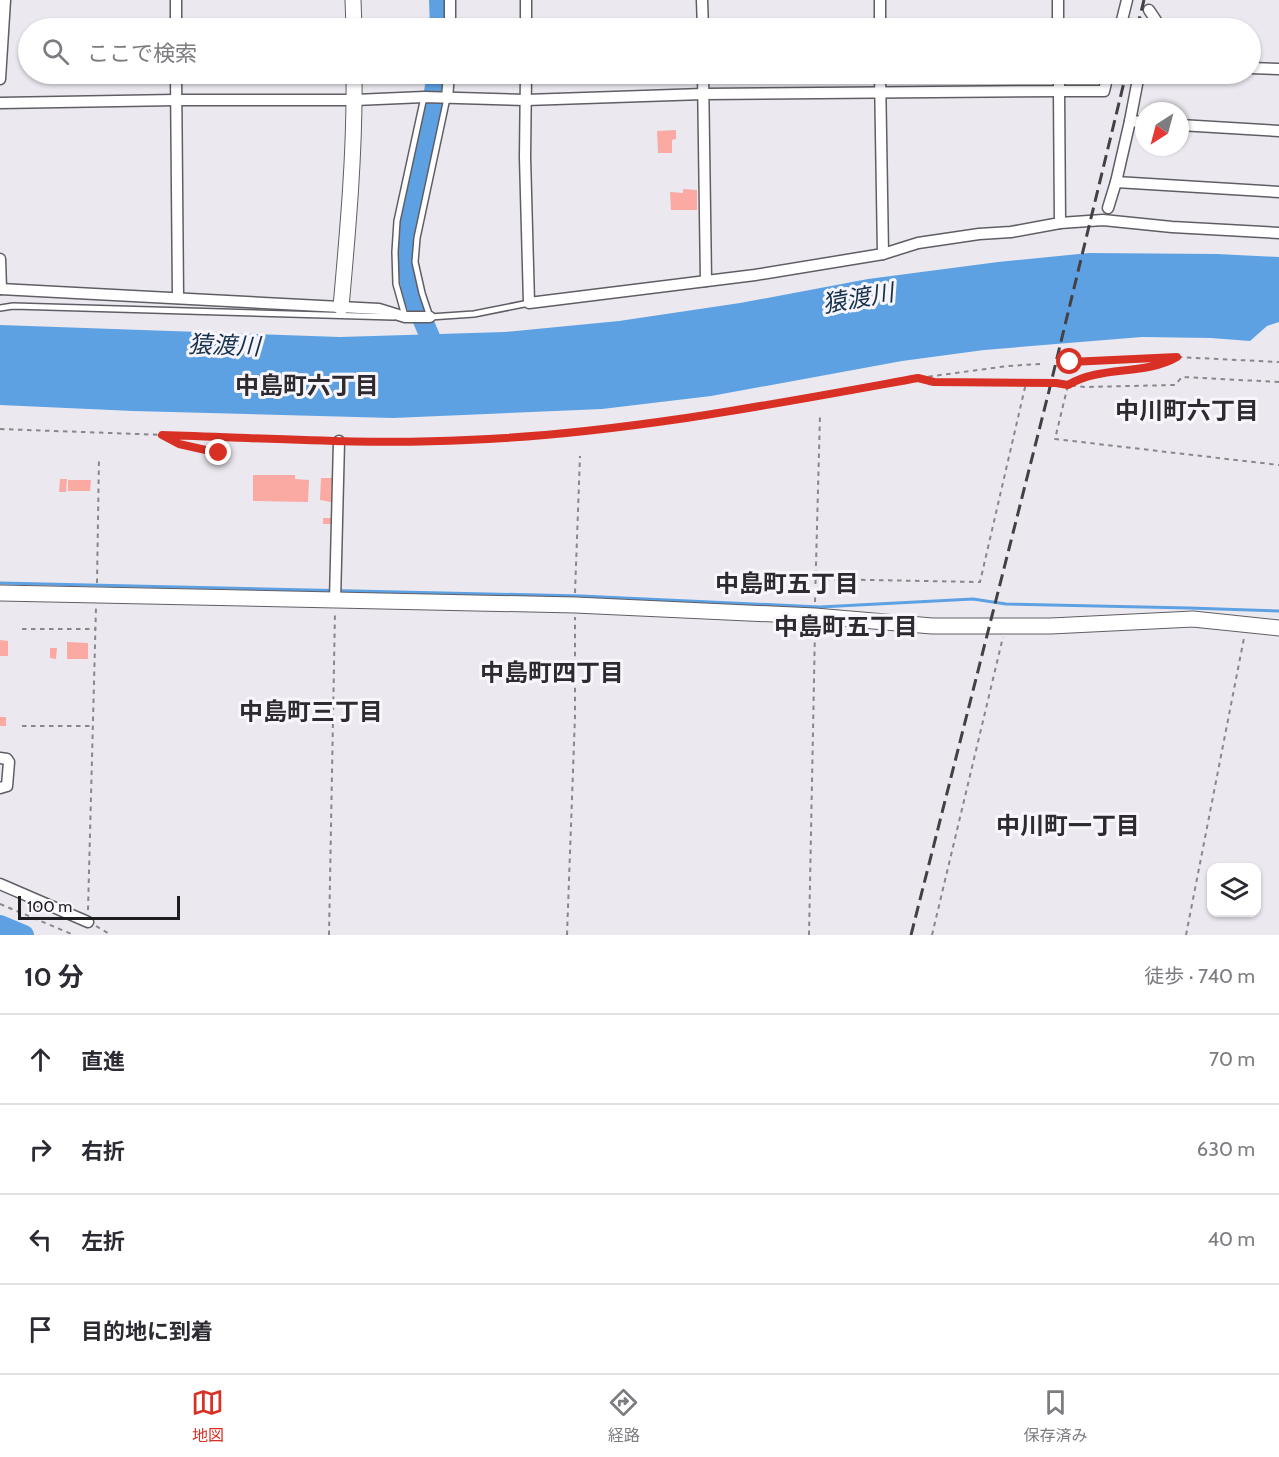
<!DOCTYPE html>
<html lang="ja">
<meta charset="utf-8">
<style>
body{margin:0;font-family:Cabin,"Noto Sans JP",sans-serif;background:#f2f2f3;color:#2b2b33}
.controls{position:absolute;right:18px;bottom:18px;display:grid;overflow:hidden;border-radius:12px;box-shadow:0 2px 4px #0004}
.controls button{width:54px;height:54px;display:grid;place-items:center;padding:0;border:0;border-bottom:2px solid #e1e1e2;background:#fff;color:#2b2b33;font:30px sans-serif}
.compass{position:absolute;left:1135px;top:102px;width:54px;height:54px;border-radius:50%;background:#fff;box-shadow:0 2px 4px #0004;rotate:216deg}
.scale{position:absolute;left:18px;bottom:15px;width:162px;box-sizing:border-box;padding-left:6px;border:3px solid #1d1c1e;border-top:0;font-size:16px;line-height:21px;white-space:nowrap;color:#1d1c1e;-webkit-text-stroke:4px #f8f6fc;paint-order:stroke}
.stop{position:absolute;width:18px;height:18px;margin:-14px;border:4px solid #d93025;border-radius:50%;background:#fff}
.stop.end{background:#d93025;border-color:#fff;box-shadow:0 2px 6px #0008}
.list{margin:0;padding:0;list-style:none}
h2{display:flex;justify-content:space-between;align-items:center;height:78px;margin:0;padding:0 24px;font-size:26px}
h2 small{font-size:20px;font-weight:400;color:#7c7c81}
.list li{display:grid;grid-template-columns:39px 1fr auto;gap:18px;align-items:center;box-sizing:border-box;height:90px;padding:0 24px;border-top:2px solid #e1e1e2}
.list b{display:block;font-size:22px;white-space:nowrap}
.list em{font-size:20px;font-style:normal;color:#7c7c81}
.icon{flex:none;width:33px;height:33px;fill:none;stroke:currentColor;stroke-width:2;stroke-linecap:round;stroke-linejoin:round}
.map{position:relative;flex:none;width:1279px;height:935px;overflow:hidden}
.search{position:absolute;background:#fff;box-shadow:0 2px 4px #0004;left:18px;right:18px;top:18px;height:66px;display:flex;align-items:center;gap:15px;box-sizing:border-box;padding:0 21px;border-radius:33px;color:#7c7c81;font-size:22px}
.sheet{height:438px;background:#fff}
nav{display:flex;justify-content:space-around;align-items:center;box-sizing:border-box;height:84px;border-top:2px solid #e1e1e2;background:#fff;font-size:16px;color:#7c7c81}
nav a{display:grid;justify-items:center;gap:3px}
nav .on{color:#d93025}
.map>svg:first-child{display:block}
.water{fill:#5da1e3}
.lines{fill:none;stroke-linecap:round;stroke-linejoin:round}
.stream{stroke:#5da1e3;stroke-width:3}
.river{stroke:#5da1e3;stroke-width:20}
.building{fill:#faa9a3}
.lane-casing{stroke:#605e64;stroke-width:8}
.street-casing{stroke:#605e64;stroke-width:13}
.secondary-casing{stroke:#605e64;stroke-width:17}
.path{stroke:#88878b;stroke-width:2;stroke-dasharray:4.5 4.5;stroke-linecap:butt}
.lane{stroke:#fff;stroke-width:5}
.street{stroke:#fff;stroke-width:10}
.secondary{stroke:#fff;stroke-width:15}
.rail{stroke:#434144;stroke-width:3;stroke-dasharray:12 6;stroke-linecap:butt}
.route{stroke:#d93025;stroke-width:8}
.labels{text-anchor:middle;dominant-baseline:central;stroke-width:6;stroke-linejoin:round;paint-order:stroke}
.water-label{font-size:24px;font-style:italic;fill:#15314d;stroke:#f8f6fc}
.neighbourhood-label{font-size:24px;font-weight:bold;fill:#2d2b30;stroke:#f8f6fc}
</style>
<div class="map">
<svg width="1279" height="935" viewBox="0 0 1279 935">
<rect width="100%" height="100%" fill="#ebe9ef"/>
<!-- water -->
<path class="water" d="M1089,253L1217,254L1279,257V322L1267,326L1250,341L1211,338L1142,337L984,350L902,361L711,396L602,409L393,418L133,411L0,405V325L340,337L505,332L619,321L740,303L868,279L998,262Z"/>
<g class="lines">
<!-- stream -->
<path class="stream" d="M0,583L581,596L820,607L973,599L1006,604L1189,608L1279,611"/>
<!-- river -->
<g class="river">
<path d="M439,0L440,28"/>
<path d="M437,74L425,146L407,226V263L412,295L439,358"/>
<path d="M0,925L24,935"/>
</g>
</g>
<!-- building -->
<g class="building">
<path d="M676,130V139L672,140V153H658L657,131Z"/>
<path d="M683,189L697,190V210H671L670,192L683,193Z"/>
<path d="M253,475H295V479L309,480L308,502L253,501Z"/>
<path d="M321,478H332L331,502L320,500Z"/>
<path d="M60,479H67L66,492H59Z"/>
<path d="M68,480H91L90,491H68Z"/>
<rect x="323" y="518" width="8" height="6"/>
<path d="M0,640L8,641V656H0Z"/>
<path d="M67,642L88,643V659H67Z"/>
<path d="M50,648H57L56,659L50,658Z"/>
<rect x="0" y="717" width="6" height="9"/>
</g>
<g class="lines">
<!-- lane casing -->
<g class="lane-casing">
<g id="lane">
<path d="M447,98L417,238L415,262L422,293L430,317L474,314L529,303"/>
<path d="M0,308L13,306L394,317"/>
<path d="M405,316L396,284L395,252L397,221L424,97"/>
</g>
</g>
<!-- street casing -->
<g class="street-casing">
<g id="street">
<path d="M176,0V28"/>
<path d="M526,0V28"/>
<path d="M702,0L703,28"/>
<path d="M1058,0V28"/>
<path d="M1149,10L1161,28"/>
<path d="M450,28V0"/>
<path d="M880,28V0"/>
<path d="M1120,28L1127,0"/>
<path d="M1250,68L1279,69"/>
<path d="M176,74L178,298"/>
<path d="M526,74L525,157L529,303L755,275L883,254L918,243L979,234L1011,232L1060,223L1059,91H1104L1108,74"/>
<path d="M703,74L706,281"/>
<path d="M880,74L883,254"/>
<path d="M0,79L5,0"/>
<path d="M447,98L449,74"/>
<path d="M0,103L176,100H355L424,97L526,100L703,94L1059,91V74"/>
<path d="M1130,121L1139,74"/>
<path d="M1144,122L1130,121L1116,182L1279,192"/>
<path d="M1180,125L1279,131"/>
<path d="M1108,208L1116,182"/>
<path d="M1060,223L1103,220L1172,227L1279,233"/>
<path d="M0,259L1,289"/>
<path d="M0,289L379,309L405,317H430"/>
<path d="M335,601L339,441"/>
<path d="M0,758L7,759L9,762L7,786L0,788"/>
<path d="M0,884L88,922"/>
</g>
</g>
<!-- secondary casing -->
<g class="secondary-casing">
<g id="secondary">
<path d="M353,0L354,28"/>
<path d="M341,307C348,229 355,151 354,74"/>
<path d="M0,593L575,605L815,616L932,626H1051L1193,619L1279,628"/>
</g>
</g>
<!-- path -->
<g class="path">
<path d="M1070,362L1177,357L1279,362"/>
<path d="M922,379L934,382L1056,383L1068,385C1101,365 1144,376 1177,357"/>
<path d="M1279,382L1182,377L1175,385L1085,387L1068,385L1055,439L1279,465"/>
<path d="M0,429L330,441"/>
<path d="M165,436L179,444L219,453"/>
<path d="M348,441L468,440L580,431L698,417L918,378L1008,366L1040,364"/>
<path d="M816,579L980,582L1026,383"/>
<path d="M97,583L99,457"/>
<path d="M575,593L580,456"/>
<path d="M815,602L820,415"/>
<path d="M22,629H95"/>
<path d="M22,726H93"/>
<path d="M0,904L74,935"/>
<path d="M88,910L96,607"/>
<path d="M96,926L111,935"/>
<path d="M329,935L335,611"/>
<path d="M567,935L575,716V617"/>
<path d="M809,935L815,629"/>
<path d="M932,935L1003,637"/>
<path d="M1186,935L1244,638"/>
</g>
<!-- lane -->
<use href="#lane" class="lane"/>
<!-- street -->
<use href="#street" class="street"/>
<!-- secondary -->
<use href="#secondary" class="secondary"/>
<!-- rail -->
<g class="rail">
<path d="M1137,28L1144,0"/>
<path d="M911,935L1049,391L1126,74"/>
</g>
</g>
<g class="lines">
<!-- route -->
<path class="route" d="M219,453L179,444L162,435C264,438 366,445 467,440C619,434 769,405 918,378L934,382L1056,383L1068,385C1101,365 1144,376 1177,357L1070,362"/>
</g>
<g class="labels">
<!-- water labels -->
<g class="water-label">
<text transform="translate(858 298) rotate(-10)">猿渡川</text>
<text transform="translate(224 345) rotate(2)">猿渡川</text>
</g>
<!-- neighbourhood labels -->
<g class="neighbourhood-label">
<text x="307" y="385">中島町六丁目</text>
<text x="1187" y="410">中川町六丁目</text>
<text x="787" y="583">中島町五丁目</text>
<text x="846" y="626">中島町五丁目</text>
<text x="552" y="672">中島町四丁目</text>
<text x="311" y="711">中島町三丁目</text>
<text x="1068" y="825">中川町一丁目</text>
</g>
</g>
</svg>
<div class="controls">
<button><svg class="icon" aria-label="layers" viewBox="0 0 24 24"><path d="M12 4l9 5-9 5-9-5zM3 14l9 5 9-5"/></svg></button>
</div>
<svg class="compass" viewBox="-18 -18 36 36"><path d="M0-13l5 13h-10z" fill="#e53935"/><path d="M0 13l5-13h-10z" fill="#7c7c81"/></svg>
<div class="scale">100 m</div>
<div class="stop" style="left:1070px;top:362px"></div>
<div class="stop end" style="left:219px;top:453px"></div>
<div class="search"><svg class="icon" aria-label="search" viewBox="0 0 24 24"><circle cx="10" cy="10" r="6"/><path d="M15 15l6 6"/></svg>ここで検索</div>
</div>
<section class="sheet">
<h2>10 分<small>徒歩 · 740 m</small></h2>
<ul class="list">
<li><svg class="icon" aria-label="ahead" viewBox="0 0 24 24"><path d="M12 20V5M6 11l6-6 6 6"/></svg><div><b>直進</b></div><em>70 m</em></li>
<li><svg class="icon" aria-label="right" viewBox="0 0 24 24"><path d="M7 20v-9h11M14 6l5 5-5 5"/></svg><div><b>右折</b></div><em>630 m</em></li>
<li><svg class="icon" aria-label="left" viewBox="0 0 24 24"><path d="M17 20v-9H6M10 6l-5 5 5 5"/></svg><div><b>左折</b></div><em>40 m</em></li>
<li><svg class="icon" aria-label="arrive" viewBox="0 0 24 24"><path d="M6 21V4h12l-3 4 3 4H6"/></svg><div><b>目的地に到着</b></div></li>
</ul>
</section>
<nav>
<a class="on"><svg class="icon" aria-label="map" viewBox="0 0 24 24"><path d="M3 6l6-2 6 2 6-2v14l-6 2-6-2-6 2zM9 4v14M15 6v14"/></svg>地図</a>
<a><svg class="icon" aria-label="directions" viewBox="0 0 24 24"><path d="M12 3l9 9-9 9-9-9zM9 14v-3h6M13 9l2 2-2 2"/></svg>経路</a>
<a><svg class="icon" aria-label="saved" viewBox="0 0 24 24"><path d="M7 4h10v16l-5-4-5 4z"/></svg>保存済み</a>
</nav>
